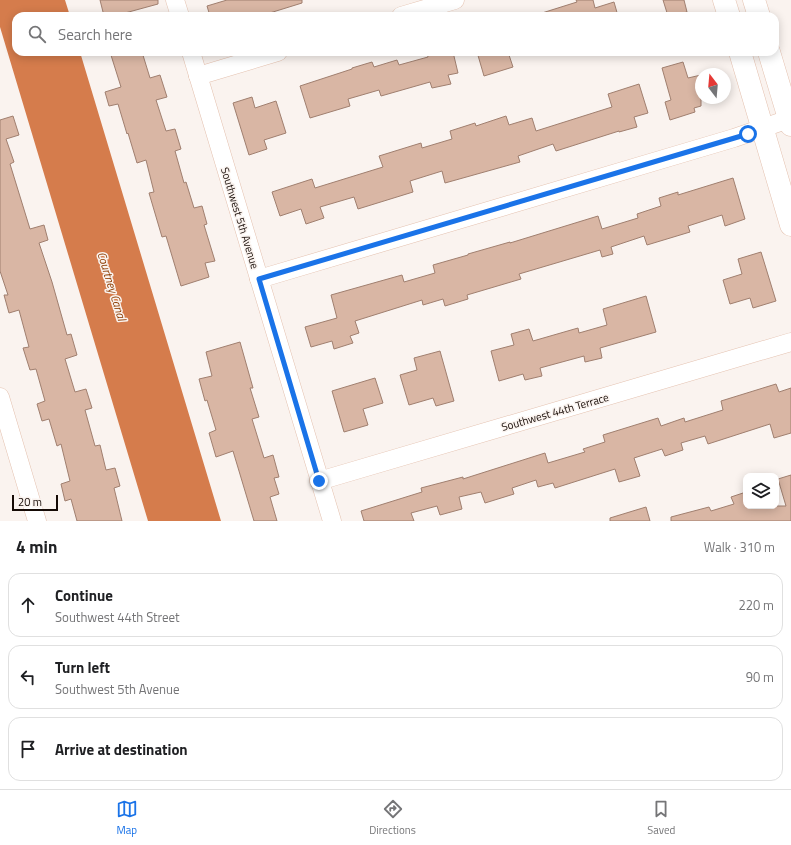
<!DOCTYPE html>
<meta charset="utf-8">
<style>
body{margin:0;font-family:"Titillium Web",sans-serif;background:#f6f6f6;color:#202124}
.controls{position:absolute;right:12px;bottom:12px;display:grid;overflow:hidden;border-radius:8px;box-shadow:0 2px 10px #0003}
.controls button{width:36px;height:36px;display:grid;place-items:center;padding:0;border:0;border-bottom:1px solid #e0e0e0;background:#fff;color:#202124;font:20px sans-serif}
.compass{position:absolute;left:695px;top:68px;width:36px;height:36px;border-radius:50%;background:#fff;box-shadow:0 2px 10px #0003;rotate:344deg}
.scale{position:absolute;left:12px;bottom:10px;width:46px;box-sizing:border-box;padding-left:4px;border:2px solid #150a05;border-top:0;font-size:11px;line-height:14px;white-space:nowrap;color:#150a05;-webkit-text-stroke:3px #faf3ef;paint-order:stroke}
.stop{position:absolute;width:12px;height:12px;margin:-9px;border:3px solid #1a73e8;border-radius:50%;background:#fff}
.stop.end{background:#1a73e8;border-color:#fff;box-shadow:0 1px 4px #0008}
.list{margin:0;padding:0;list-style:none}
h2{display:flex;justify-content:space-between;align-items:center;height:52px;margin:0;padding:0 16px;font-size:17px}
h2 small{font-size:13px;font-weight:400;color:#757577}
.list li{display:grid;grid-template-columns:26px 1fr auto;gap:12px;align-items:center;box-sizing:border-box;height:64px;margin:0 8px 8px;padding:0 8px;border:1px solid #e0e0e0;border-radius:12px}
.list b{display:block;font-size:15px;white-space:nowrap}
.list p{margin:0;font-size:13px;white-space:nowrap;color:#757577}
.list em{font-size:13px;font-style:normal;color:#757577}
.icon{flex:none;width:22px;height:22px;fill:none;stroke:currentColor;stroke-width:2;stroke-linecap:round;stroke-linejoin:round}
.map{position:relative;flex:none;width:791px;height:521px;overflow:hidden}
.search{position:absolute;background:#fff;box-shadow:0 2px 10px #0003;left:12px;right:12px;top:12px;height:44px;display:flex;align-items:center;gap:10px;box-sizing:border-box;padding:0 14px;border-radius:12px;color:#757577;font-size:15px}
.sheet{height:268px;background:#fff}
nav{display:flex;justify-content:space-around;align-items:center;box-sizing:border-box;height:56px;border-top:1px solid #e0e0e0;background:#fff;font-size:11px;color:#757577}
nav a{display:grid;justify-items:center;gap:2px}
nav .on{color:#1a73e8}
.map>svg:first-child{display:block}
.water{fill:#d57c4c}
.building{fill:#d9b6a4;stroke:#a07f6f}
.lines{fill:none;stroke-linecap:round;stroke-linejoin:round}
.minor-casing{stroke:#e4c1af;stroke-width:19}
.tertiary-casing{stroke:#e4c1af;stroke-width:23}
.minor{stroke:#fff;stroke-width:18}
.tertiary{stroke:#fff;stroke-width:22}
.route{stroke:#1a73e8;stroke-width:5}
.labels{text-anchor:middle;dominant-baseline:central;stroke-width:3;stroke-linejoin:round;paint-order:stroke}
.street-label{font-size:11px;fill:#150a05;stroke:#faf3ef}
.water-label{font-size:12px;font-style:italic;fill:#8c3b00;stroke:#faf3ef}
</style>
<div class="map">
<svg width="791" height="521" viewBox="0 0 791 521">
<rect width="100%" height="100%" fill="#faf3ef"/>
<!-- water -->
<path class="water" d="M0,0H65L70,16H16V52H80L221,521H148L0,27Z"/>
<!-- building -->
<g class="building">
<path d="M100,0H158V4L114,16H104Z"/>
<path d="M227,0H302V3L260,16H210L207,6Z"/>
<path d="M576,0H593L595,8L614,2L618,16H542V13L577,2Z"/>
<path d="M663,0H684L687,12L671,16H668Z"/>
<path d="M110,52H142L150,78L160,75L167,97L156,100L166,131L175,129L181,149L175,151L184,183L186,182L194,208L202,206L207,224L204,225L215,261L205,263L209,277L181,286L166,236L162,237L149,193L154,192L146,160L137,163L128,133L127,134L118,104L109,106L105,92L121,87Z"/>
<path d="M427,52H453L458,73L448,75L451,84L432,88L430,82L381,96L379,90L348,99L350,106L310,118L300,86L352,69V68L372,62L374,67L397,60L399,65L428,57Z"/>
<path d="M477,52H508L513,67L484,76Z"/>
<path d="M683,62L688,78L701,75V106L694,108L695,112L670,120L665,102L671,100L662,68Z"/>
<path d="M639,84L648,113L634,117L637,127L619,132V131L556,151L553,144L518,156L520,162L445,183L442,171L410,181L413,192L358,209L354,197L320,207L324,218L306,224L301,209L280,216L272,192L312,179L315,188L383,167L379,156L421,143L422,148L452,139L450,131L475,123L476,126L506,116L509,125L532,118L536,131L612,107L608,94Z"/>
<path d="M252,97L255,108L276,101L286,133L264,140L267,149L249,155L233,103Z"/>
<path d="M13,116L19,135L6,139L14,162L10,164L30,229L44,225L48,240L39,243L52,282L67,335L71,334L77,355L65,359L75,392L86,389L92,408L85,410L95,446L100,445L106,470L115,468L120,486L114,488L122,521H77L71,499L65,501L61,484L70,481L61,444L57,446L49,419L42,421L37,404L45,401L36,369L30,370L23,348L29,347L19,310L9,313L4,295H8L0,271V120Z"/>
<path d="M733,178L745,219L725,226L722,215L688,226L690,232L647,245L644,236L611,247L613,254L602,257L600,250L519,274L521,279L467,295L468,299L445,306L443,299L423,305L422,300L355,321L359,333L350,336L353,343L334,349L332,341L311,347L305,327L337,318L331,295L402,275L404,282L435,273L433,265L468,255V254L510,242V243L598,216L602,229L638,218L637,214L661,206L659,198L678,192V195Z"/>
<path d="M761,252L776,301L753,308L750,298L730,304L723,280L742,274L738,259Z"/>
<path d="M646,296L656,332L600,348L602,358L585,362L584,356L540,368L542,376L525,380L523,374L499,381L491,351L514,345L511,334L529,329L533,341L578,328L579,333L607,325L603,309Z"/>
<path d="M240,342L253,388H250L259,417L252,419L264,458L273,455L279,477L274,478L279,494L270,497L277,521H254L233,451L216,457L209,433L216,430L207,400L205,401L199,379L212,376L206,352Z"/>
<path d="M440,351L454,401L436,406L433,398L409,405L400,375L417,370L414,358Z"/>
<path d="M375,378L383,403L363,409L368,425L344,432L332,391Z"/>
<path d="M776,384L779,392L791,388V433L774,438L770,424L708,444L705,436L681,443L683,450L665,456L662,449L634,458L640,476L619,482L615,469L555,488L553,483L538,487L536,480L512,488L514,494L485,503L481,492L459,497L462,509L440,515L437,506L411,513L414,521H364L361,511L422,492L421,488L463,477V479L545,453L548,463L585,452L583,449L605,442L603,435L658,418L661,426L684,418L685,422L723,410L721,401Z"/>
<path d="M791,475V521H671V517L709,507L711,511L734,504L731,497L746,492V506H786L778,479Z"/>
<path d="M646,507L650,521H610V518Z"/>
</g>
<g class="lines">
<!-- minor casing -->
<g class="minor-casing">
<g id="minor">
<path d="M175,0L180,16"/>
<path d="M401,16L455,0"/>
<path d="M191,52L332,521"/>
<path d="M198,76L278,52"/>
<path d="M259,279L734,138L789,119"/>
<path d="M0,397L37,521"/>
<path d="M319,481L791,342"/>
</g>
</g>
<!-- tertiary casing -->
<g class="tertiary-casing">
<g id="tertiary">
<path d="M724,0L729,16"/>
<path d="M754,0L759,16"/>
<path d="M740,52L791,225"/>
<path d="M769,52L791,125"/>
</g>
</g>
<!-- minor -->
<use href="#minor" class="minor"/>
<!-- tertiary -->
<use href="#tertiary" class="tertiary"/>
</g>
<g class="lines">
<!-- route -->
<path class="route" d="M319,481L259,279L748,134"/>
</g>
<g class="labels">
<!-- street labels -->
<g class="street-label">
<text transform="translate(240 218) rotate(73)">Southwest 5th Avenue</text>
<text transform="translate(555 412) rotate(-16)">Southwest 44th Terrace</text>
</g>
<!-- water labels -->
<g class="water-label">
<text transform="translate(112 286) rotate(73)">Courtney Canal</text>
</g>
</g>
</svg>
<div class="controls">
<button><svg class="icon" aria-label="layers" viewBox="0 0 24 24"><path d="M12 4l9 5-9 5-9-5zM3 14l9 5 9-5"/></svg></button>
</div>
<svg class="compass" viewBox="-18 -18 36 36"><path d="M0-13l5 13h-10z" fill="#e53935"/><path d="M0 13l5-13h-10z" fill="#757577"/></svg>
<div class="scale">20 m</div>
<div class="stop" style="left:748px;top:134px"></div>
<div class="stop end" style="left:319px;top:481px"></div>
<div class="search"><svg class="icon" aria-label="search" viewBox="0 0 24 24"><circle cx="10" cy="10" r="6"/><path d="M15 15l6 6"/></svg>Search here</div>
</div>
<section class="sheet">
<h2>4 min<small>Walk · 310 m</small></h2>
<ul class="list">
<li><svg class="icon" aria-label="ahead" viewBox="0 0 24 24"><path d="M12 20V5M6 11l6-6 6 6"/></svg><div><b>Continue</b><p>Southwest 44th Street</p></div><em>220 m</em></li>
<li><svg class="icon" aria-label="left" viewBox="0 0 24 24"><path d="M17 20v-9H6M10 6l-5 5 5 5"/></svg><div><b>Turn left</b><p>Southwest 5th Avenue</p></div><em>90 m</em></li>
<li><svg class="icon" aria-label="arrive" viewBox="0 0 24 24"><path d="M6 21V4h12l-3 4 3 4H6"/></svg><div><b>Arrive at destination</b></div></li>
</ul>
</section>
<nav>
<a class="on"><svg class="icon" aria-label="map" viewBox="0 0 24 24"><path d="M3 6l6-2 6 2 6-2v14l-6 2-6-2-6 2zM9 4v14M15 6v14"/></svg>Map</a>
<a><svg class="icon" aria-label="directions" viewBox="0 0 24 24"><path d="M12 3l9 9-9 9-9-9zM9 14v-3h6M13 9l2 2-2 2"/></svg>Directions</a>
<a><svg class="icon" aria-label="saved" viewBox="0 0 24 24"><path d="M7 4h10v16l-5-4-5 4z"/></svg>Saved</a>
</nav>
